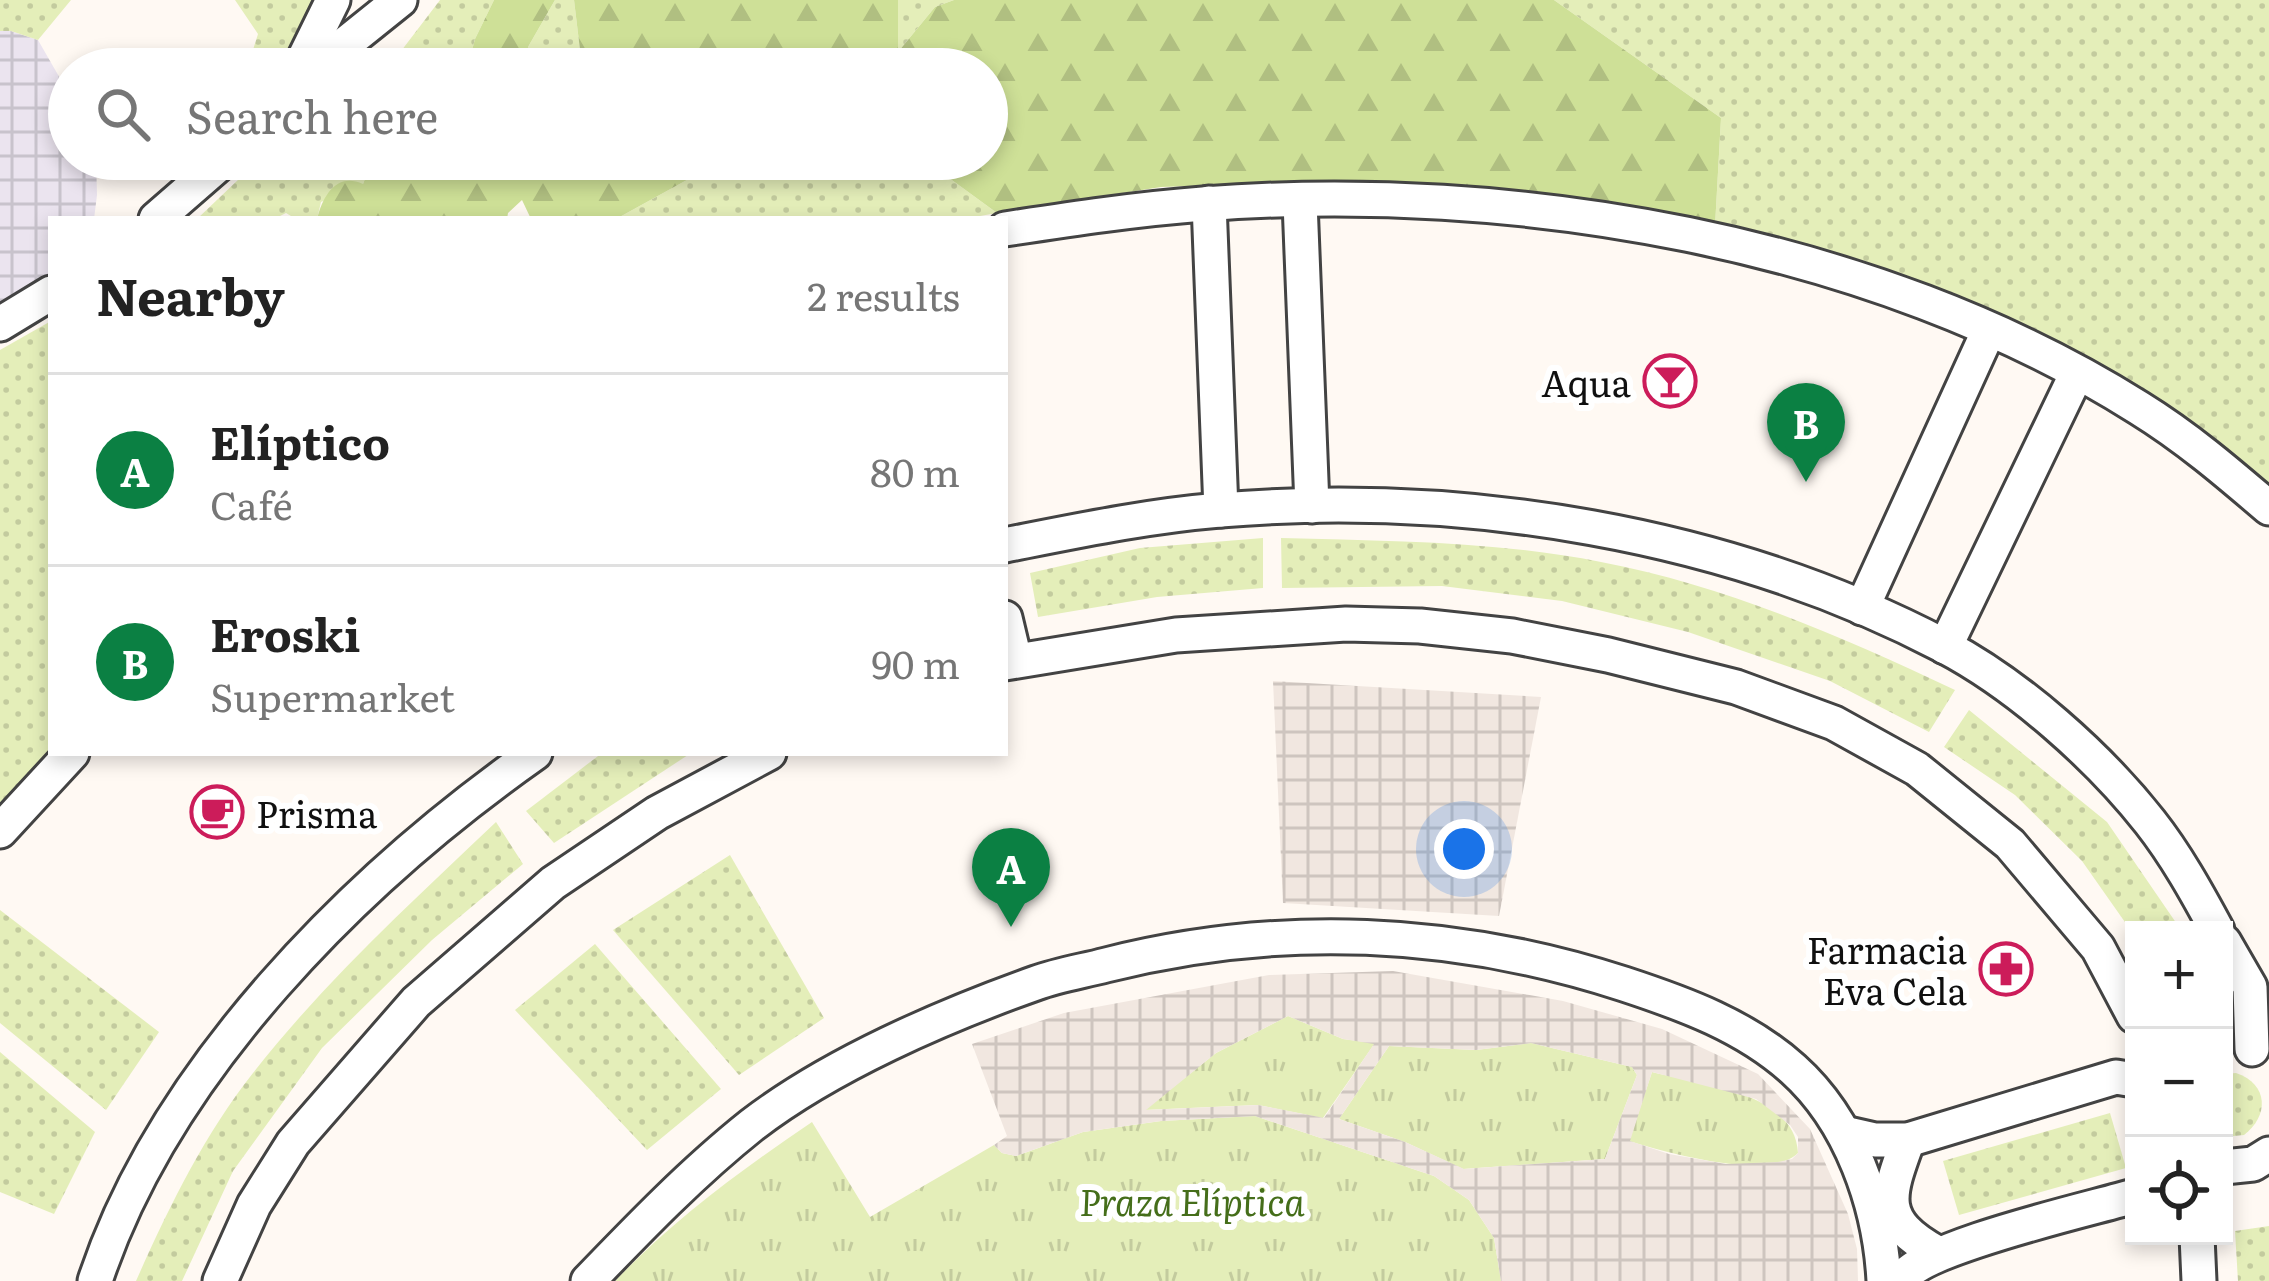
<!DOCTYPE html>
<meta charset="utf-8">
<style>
body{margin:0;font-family:Literata,serif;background:#f6f6f6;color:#222}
.controls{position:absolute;right:36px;bottom:36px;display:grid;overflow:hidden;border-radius:0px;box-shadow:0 6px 18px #0003}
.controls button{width:108px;height:108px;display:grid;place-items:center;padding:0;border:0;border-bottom:3px solid #e0e0e0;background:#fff;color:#222;font:60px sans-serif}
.you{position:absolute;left:1464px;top:849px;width:42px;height:42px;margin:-30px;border:9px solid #fff;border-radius:50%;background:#1a73e8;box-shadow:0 0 0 18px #1a73e833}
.badge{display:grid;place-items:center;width:78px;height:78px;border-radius:50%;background:#0b8043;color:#fff;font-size:39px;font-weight:700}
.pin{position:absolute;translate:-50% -99px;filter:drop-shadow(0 3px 6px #0008)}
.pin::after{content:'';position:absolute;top:63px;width:42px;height:36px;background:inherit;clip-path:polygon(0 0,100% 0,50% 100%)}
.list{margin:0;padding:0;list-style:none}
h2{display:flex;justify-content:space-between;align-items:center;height:156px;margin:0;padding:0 48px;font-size:51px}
h2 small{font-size:39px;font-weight:400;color:#767676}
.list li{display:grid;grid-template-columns:78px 1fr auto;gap:36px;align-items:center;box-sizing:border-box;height:192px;padding:0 48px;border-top:3px solid #e0e0e0}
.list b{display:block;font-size:45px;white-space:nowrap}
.list p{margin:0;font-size:39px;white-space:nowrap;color:#767676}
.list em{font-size:39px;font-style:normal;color:#767676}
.icon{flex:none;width:66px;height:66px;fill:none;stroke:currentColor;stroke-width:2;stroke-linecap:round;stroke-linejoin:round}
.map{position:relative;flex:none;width:2269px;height:1281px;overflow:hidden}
.search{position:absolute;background:#fff;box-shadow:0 6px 18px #0003;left:48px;top:48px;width:960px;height:132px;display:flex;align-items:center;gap:30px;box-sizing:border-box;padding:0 42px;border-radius:66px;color:#767676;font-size:45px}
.panel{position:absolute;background:#fff;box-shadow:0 6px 18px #0003;left:48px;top:216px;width:960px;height:540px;border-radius:0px}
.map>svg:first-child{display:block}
.industrial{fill:url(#industrial-grid)}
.grass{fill:url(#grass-dots)}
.forest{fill:url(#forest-firs)}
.park{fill:url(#park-tufts)}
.plaza{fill:url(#plaza-grid);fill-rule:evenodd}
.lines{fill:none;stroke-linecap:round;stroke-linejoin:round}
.street-casing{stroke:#434343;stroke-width:39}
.street{stroke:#fff;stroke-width:33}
.labels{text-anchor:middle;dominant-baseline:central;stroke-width:12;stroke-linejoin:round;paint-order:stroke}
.poi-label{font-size:36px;fill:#101010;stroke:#fff;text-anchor:end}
.park-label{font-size:36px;font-style:italic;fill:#456e1a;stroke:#fff}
</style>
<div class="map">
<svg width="2269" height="1281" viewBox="0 0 2269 1281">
<defs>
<pattern id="industrial-grid" width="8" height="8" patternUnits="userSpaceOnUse" patternTransform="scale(3)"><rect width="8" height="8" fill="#ebe4ef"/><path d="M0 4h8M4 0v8" fill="none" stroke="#c8c3cc"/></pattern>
<pattern id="grass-dots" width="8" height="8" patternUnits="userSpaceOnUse" patternTransform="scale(3)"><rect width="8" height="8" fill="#e4eeb9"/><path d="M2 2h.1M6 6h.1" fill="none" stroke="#c3cb9e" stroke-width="1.8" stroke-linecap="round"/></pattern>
<pattern id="forest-firs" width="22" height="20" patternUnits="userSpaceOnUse" patternTransform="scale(3)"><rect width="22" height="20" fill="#cee097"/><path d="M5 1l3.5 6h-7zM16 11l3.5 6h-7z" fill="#b0bf81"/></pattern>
<pattern id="park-tufts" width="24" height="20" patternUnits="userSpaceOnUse" patternTransform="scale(3)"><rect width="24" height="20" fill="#e4eeb9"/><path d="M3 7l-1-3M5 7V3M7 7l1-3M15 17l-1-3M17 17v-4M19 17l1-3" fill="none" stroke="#c3cb9e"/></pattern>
<pattern id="plaza-grid" width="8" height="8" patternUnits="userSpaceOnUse" patternTransform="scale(3)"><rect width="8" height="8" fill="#f1e7e0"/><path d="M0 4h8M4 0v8" fill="none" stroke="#cec5bf"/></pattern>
</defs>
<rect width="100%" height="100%" fill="#fff9f3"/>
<!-- industrial -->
<path class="industrial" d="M0,31H11L38,40L69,94V159H96L97,195L94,219H51V273L0,303Z"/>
<!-- grass -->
<g class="grass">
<path d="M0,0H71L38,40L11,31H0Z"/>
<path d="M235,0H319L281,69H247L258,34Z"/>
<path d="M440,0H494L475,39L467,69H380L395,59Z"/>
<path d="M555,0H574L580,50L554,61L534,60L528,47Z"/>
<path d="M898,0H954L935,7L884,69H824L837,49L896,54Z"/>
<path d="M1554,0H2269V487L2096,363L1909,282L1715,226L1721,118Z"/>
<path d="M260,159H382L370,166L363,184L321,202L317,219H296L286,213L274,219H197Z"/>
<path d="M725,159H923L997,213L963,219H616Z"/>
<path d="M51,321V750L0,814V350Z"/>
<path d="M1263,538V588L1157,597L1038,617L1030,573L1140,548Z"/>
<path d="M1281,538C1388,541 1496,541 1601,562C1726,586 1841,636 1955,690L1929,732L1830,681L1688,632L1562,601L1442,586L1282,588Z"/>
<path d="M1969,710L2107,822L2181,930H2134V935L2082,861L2015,795L1944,747Z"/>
<path d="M602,753H691L554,843L526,811Z"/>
<path d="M496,822L523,864L432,940L322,1048L233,1171L182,1281H136C168,1209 204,1135 253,1073C325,981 412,902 496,822Z"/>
<path d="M730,855L824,1018L739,1075L613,930Z"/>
<path d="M0,910L159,1032L106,1110L0,1023Z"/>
<path d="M595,944L721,1089L647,1150L515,1010Z"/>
<path d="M0,1052L95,1132L54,1214L0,1192Z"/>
<path d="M2236,1073C2269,1084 2269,1116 2244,1135L2224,1137V1074Z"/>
<path d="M2110,1113L2126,1168L1959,1215L1943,1161Z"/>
<path d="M2269,1226V1281H2238L2235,1231Z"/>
</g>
<!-- forest -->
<g class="forest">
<path d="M494,0H555L528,47L534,60L554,61L580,50L574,0H898V52L935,7L954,0H1554L1721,118L1715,226L1512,190L1333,181L1161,187L997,213L923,159H987V69H884L895,54L838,49L824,69H467L475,39Z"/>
<path d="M382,159H725L616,219H531L522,200L508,213L507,219H317C323,195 337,172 363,184L370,166Z"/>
</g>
<!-- park -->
<g class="park">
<path d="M1288,1016L1343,1039L1375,1043L1323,1118L1258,1105L1144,1110L1216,1053Z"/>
<path d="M1531,1043L1632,1067L1637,1075L1605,1159L1463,1169L1405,1142L1339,1119L1389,1046L1476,1050Z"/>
<path d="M1652,1072C1698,1084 1795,1091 1798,1153C1770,1182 1664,1152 1629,1141Z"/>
<path d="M1255,1116L1434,1176L1469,1200L1494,1238L1501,1281H615C674,1219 741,1170 812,1122L870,1217L994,1145L1002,1153L1016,1156L1083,1132L1161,1121Z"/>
</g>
<!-- plaza -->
<g class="plaza">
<path d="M1273,681L1541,697L1499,916L1283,903Z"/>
<path d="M1393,971L1563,1001L1662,1029L1758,1074L1810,1129L1848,1214L1857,1249L1858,1281H1501L1494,1238L1469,1200L1434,1176L1255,1116L1161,1121L1083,1132L1016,1156L1002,1153L994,1145L1007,1136L972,1044L1064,1013L1269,975ZM1288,1016L1343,1039L1374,1044L1324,1118L1258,1105L1146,1110L1216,1053ZM1531,1043L1632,1067L1637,1075L1605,1159L1464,1169L1405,1142L1339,1119L1389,1046L1476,1050ZM1652,1072L1756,1099L1790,1125L1798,1137V1153L1792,1159L1778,1162L1726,1164L1669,1154L1630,1141Z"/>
</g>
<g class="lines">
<!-- street casing -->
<g class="street-casing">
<g id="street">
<path d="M299,69L333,0"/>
<path d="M314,69L400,0"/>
<path d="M1300,202L1312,506"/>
<path d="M1209,203L1221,510"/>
<path d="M156,219L225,159"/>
<path d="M1005,229C1071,219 1137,209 1203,204C1513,180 1874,241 2139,408C2186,437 2227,472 2269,508"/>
<path d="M0,324L51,293"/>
<path d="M1005,545C1076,531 1147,516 1220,510C1463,490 1727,532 1944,646C2018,685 2098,756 2150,822C2176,855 2197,893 2217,930"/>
<path d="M1862,608L1989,330"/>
<path d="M1005,618L1015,660"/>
<path d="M1945,647L2077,373"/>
<path d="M1005,663L1176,635L1346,624L1420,626L1512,636L1608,655L1736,687L1834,723L1917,769L2010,844L2098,948L2134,1016"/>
<path d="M0,831L72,753"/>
<path d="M2224,942L2250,987L2252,1049"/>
<path d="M1844,1133L1875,1140H1908L2116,1077L2134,1080"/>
<path d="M1908,1140C1887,1197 1878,1220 1937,1253"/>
<path d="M2224,1167L2253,1164L2269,1154"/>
<path d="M2197,1236L2199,1281"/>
<path d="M95,1281C165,1069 356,879 535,753"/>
<path d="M220,1281L254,1205L293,1143L416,1002L553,883L657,813L769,753"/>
<path d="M588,1281C640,1227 693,1172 752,1125C830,1065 943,1016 1036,983C1058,975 1083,971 1106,965C1279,921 1455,929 1624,984C1685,1004 1745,1026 1793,1069C1851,1121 1880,1205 1884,1281"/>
<path d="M1901,1281C1918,1247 2091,1209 2134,1196"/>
</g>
</g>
<!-- street -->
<use href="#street" class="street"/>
</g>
<!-- icons -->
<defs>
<g id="bar-ring" transform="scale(2.7)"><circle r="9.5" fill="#fff" stroke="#cc1c5a" stroke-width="1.5"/><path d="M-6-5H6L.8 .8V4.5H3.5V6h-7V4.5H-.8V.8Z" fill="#cc1c5a"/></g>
<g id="cafe-ring" transform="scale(2.7)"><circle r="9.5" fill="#fff" stroke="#cc1c5a" stroke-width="1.5"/><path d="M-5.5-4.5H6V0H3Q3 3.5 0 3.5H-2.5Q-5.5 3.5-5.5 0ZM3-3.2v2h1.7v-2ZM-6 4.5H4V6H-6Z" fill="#cc1c5a"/></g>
<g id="pharmacy-ring" transform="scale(2.7)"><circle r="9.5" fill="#fff" stroke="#cc1c5a" stroke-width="1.5"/><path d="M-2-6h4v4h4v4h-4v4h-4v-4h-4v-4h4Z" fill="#cc1c5a"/></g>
</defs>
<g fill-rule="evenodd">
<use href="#bar-ring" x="1670" y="381"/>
<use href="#cafe-ring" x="217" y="812"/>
<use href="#pharmacy-ring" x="2006" y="969"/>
</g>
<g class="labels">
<!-- poi labels -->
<g class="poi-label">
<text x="1631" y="381">Aqua</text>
<text x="256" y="812" text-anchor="start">Prisma</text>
<text x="1967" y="948">Farmacia<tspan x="1967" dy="41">Eva Cela</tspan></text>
</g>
<!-- park labels -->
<g class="park-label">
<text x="1192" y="1200">Praza Elíptica</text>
</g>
</g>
</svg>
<div class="controls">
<button>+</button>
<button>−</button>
<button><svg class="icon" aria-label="locate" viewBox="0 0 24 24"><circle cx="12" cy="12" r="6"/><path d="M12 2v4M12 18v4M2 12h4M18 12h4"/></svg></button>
</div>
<div class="you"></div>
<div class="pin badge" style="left:1011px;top:927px">A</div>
<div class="pin badge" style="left:1806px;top:482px">B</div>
<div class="search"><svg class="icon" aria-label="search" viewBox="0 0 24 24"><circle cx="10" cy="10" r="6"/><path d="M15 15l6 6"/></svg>Search here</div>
<section class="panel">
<h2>Nearby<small>2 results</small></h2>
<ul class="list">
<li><span class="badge">A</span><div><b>Elíptico</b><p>Café</p></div><em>80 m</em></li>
<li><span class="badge">B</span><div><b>Eroski</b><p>Supermarket</p></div><em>90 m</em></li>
</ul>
</section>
</div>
